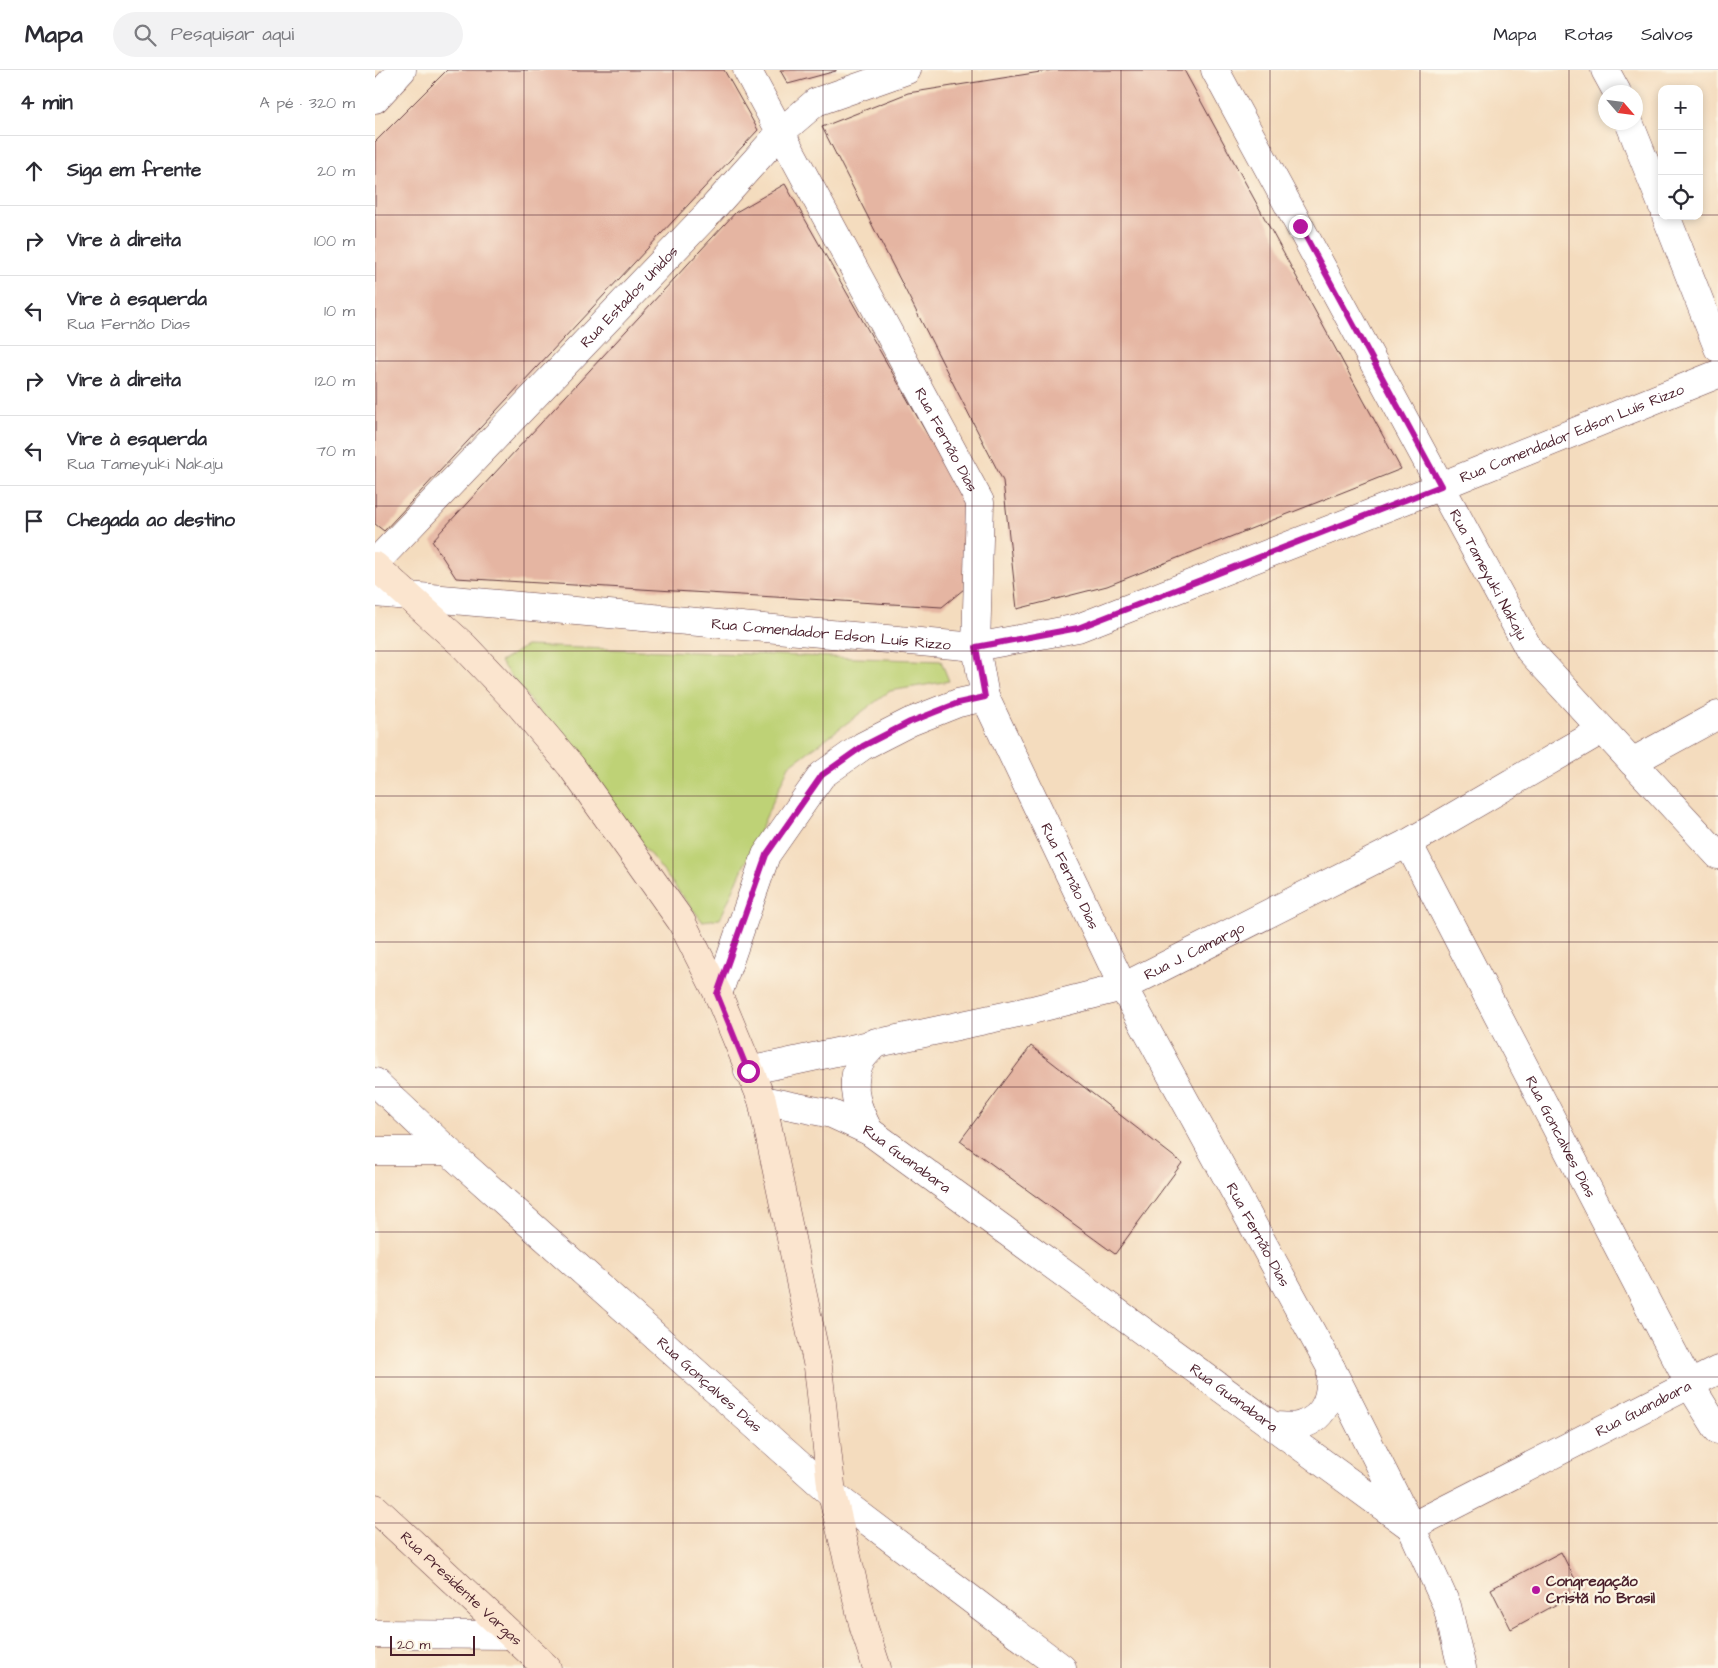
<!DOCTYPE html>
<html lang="pt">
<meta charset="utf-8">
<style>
body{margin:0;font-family:"Architects Daughter",sans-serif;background:#f2f2f3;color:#2b2b33}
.controls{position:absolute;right:15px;top:15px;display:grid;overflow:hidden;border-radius:10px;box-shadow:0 2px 8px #0003}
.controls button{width:45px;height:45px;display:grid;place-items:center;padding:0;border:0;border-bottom:1px solid #e1e1e2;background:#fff;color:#2b2b33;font:25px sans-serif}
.compass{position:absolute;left:1223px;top:15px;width:45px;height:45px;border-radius:50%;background:#fff;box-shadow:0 2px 8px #0003;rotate:118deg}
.scale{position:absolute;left:15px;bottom:12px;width:85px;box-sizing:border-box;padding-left:5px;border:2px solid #4a1f2b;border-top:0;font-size:14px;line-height:18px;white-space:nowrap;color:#4a1f2b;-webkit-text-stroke:4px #fcf5e5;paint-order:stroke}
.stop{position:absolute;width:15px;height:15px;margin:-11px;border:4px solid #b5179e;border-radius:50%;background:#fff}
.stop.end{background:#b5179e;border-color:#fff;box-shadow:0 1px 5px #0008}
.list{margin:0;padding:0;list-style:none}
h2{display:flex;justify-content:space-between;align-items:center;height:65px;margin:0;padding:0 20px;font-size:21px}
h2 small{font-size:16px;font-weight:400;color:#7c7c81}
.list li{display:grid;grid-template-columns:32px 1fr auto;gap:15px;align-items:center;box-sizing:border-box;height:70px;padding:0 20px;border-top:1px solid #e1e1e2}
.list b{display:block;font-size:19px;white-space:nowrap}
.list p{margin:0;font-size:16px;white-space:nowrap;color:#7c7c81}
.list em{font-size:16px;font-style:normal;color:#7c7c81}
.icon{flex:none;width:28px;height:28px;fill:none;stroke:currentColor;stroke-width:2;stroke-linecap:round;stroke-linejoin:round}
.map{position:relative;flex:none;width:1343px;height:1598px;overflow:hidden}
header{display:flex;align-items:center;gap:30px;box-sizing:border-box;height:70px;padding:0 25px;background:#fff;border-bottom:1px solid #e1e1e2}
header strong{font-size:24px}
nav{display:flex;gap:28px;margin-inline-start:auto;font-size:18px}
.search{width:350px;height:45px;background:#f2f2f3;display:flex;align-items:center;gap:12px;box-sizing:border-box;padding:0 18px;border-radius:28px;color:#7c7c81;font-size:19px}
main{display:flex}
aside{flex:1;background:#fff}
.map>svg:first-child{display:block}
.green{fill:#bed276;stroke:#847850}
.building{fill:#e5b5a2}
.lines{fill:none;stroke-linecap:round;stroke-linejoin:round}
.minor-casing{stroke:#643b41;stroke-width:29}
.secondary-casing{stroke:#643b41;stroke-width:29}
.minor{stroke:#fff;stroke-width:28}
.secondary{stroke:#fbe5cf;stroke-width:28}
.route{stroke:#b5179e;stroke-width:6}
.grid{fill:none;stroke:#4a1f2b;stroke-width:1;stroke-opacity:0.55}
.poi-dot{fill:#b5179e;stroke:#fcf5e5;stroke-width:2}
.labels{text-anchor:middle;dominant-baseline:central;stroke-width:4.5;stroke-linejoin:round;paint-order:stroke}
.street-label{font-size:15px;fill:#4a1f2b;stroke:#fcf5e5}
.poi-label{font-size:15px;font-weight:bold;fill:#4a1f2b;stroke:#fcf5e5;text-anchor:start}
</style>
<header>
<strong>Mapa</strong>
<div class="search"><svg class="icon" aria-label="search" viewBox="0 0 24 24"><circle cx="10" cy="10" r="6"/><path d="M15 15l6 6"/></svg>Pesquisar aqui</div>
<nav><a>Mapa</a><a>Rotas</a><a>Salvos</a></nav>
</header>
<main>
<aside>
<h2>4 min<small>A pé · 320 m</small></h2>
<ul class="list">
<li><svg class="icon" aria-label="ahead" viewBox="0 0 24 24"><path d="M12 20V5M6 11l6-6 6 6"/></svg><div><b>Siga em frente</b></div><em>20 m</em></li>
<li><svg class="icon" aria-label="right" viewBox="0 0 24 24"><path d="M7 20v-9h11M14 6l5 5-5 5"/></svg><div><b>Vire à direita</b></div><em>100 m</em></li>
<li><svg class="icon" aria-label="left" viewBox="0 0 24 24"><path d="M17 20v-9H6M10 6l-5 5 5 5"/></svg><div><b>Vire à esquerda</b><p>Rua Fernão Dias</p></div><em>10 m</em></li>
<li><svg class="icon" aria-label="right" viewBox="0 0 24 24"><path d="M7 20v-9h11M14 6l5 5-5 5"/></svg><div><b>Vire à direita</b></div><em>120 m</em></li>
<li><svg class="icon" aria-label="left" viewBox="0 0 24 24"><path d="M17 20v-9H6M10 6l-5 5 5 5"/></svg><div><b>Vire à esquerda</b><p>Rua Tameyuki Nakaju</p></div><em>70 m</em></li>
<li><svg class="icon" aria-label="arrive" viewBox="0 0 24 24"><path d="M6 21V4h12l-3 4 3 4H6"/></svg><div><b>Chegada ao destino</b></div></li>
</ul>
</aside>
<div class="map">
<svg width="1343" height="1598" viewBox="0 0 1343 1598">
<rect width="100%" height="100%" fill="#fcf5e5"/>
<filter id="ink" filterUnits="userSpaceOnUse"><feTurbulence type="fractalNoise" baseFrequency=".02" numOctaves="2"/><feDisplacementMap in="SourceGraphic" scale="10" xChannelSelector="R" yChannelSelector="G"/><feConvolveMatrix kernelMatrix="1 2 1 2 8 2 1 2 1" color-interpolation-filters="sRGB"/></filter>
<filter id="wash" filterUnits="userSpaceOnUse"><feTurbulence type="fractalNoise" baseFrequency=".0096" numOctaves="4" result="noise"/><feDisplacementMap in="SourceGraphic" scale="20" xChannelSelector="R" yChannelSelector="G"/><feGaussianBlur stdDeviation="1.12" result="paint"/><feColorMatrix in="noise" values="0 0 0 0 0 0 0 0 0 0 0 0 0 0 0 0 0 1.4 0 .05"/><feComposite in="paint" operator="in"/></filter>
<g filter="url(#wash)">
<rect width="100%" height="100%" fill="#f4dcbe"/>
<!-- green -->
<path class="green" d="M151,576L566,591L574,611L515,621L414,696L345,849L327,851L125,592Z"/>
<g id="blocks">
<!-- building -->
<g class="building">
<path d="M72,0H349L383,60L9,461L0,454V72Z"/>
<path d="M405,0H461V1L413,14Z"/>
<path d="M678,0H809L1026,399L732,516L642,539L628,411L447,57L533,23Z"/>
<path d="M410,114L593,436L589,519L567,537L81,508L57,471L361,142Z"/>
<path d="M656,976L807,1093L740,1184L585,1071Z"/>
<path d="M1186,1482L1206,1521L1136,1559L1116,1519Z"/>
</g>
</g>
</g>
<g filter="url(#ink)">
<use href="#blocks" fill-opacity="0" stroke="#643b41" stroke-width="1"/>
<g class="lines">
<!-- minor casing -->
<g class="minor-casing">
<g id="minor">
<path id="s1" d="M372,0L605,432L601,577L610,627L748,917L956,1298L1036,1457L1072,1536L1087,1598"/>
<path id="s2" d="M840,0L1155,581L1343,785"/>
<path d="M1230,0L1242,22"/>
<path d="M0,29L27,0"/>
<path d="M1254,52L1287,135"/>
<path d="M1291,146L1343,278"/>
<path id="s3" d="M0,493L329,148L406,62L441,32L532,0"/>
<path id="s4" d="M0,523L601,577L703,558L1066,416L1343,304"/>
<path d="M1257,692L1343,645"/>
<path id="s5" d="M1033,773L1315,1315L1343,1360"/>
<path d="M343,924L391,785L447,705L488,676L535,652L583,633L610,627"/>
<path id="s6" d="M373,1001L657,940L748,917L1033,773L1227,660"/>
<path id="s7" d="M0,1012L73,1081L457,1424L687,1598"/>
<path id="s8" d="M387,1030L457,1044L494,1061L1036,1457L1343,1300"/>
<path d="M494,1061C483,1040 474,1018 484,994C487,986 496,979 501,972"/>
<path d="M0,1081H73"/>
<path d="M899,1356C907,1356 918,1358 926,1355C954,1347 956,1321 956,1298"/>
<path d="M0,1564L136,1565"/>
</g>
</g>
<!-- secondary casing -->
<g class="secondary-casing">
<g id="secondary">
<path d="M0,496L89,576L144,634L196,696L306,851L343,924L387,1030L443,1297L457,1424L489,1558L502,1598"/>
<path id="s9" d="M0,1438L172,1598"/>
</g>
</g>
<!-- minor -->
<use href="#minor" class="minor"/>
<!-- secondary -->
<use href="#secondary" class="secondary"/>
</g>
</g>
<g class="lines" filter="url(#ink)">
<!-- route -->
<path class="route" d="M373,1001L342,924L391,785L447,705L488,676L535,652L583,633L610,627L601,577L703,558L1066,416L925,156"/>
</g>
<!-- grid -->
<path class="grid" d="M149,0V1598M298,0V1598M448,0V1598M597,0V1598M746,0V1598M895,0V1598M1045,0V1598M1194,0V1598M0,145H1287M1324,145H1343M0,291H1343M0,436H1343M0,581H1343M0,726H1343M0,872H1343M0,1017H1343M0,1162H1343M0,1307H1343M0,1453H1343"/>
<!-- markers -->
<circle class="poi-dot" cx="1161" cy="1520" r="5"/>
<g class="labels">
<!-- street labels -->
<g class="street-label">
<text stroke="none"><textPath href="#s3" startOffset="368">Rua Estados Unidos</textPath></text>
<text stroke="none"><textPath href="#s4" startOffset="1238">Rua Comendador Edson Luís Rizzo</textPath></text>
<text stroke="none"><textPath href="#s1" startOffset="420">Rua Fernão Dias</textPath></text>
<text stroke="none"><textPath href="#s2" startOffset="574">Rua Tameyuki Nakaju</textPath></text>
<text stroke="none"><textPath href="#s4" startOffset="458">Rua Comendador Edson Luís Rizzo</textPath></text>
<text stroke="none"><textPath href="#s1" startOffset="885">Rua Fernão Dias</textPath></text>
<text stroke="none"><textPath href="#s6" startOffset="464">Rua J. Camargo</textPath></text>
<text stroke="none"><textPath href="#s5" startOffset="331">Rua Goncalves Dias</textPath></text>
<text stroke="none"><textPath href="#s8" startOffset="159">Rua Guanabara</textPath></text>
<text stroke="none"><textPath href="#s1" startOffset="1290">Rua Fernão Dias</textPath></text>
<text stroke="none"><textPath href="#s7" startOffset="451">Rua Gonçalves Dias</textPath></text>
<text stroke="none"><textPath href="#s8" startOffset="564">Rua Guanabara</textPath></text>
<text stroke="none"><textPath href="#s8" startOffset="1044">Rua Guanabara</textPath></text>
<text stroke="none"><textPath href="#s9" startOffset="118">Rua Presidente Vargas</textPath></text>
</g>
<!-- poi labels -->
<g class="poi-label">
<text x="1171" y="1511">Congregação<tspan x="1171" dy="17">Cristã no Brasil</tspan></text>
</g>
</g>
</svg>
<div class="controls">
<button>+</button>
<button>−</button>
<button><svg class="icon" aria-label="locate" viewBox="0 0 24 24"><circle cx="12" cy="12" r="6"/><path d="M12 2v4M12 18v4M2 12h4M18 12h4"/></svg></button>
</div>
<svg class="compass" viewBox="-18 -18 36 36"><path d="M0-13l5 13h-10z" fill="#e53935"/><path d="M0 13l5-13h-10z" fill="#7c7c81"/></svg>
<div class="scale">20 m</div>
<div class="stop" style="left:373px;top:1001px"></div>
<div class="stop end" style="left:925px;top:156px"></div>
</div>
</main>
